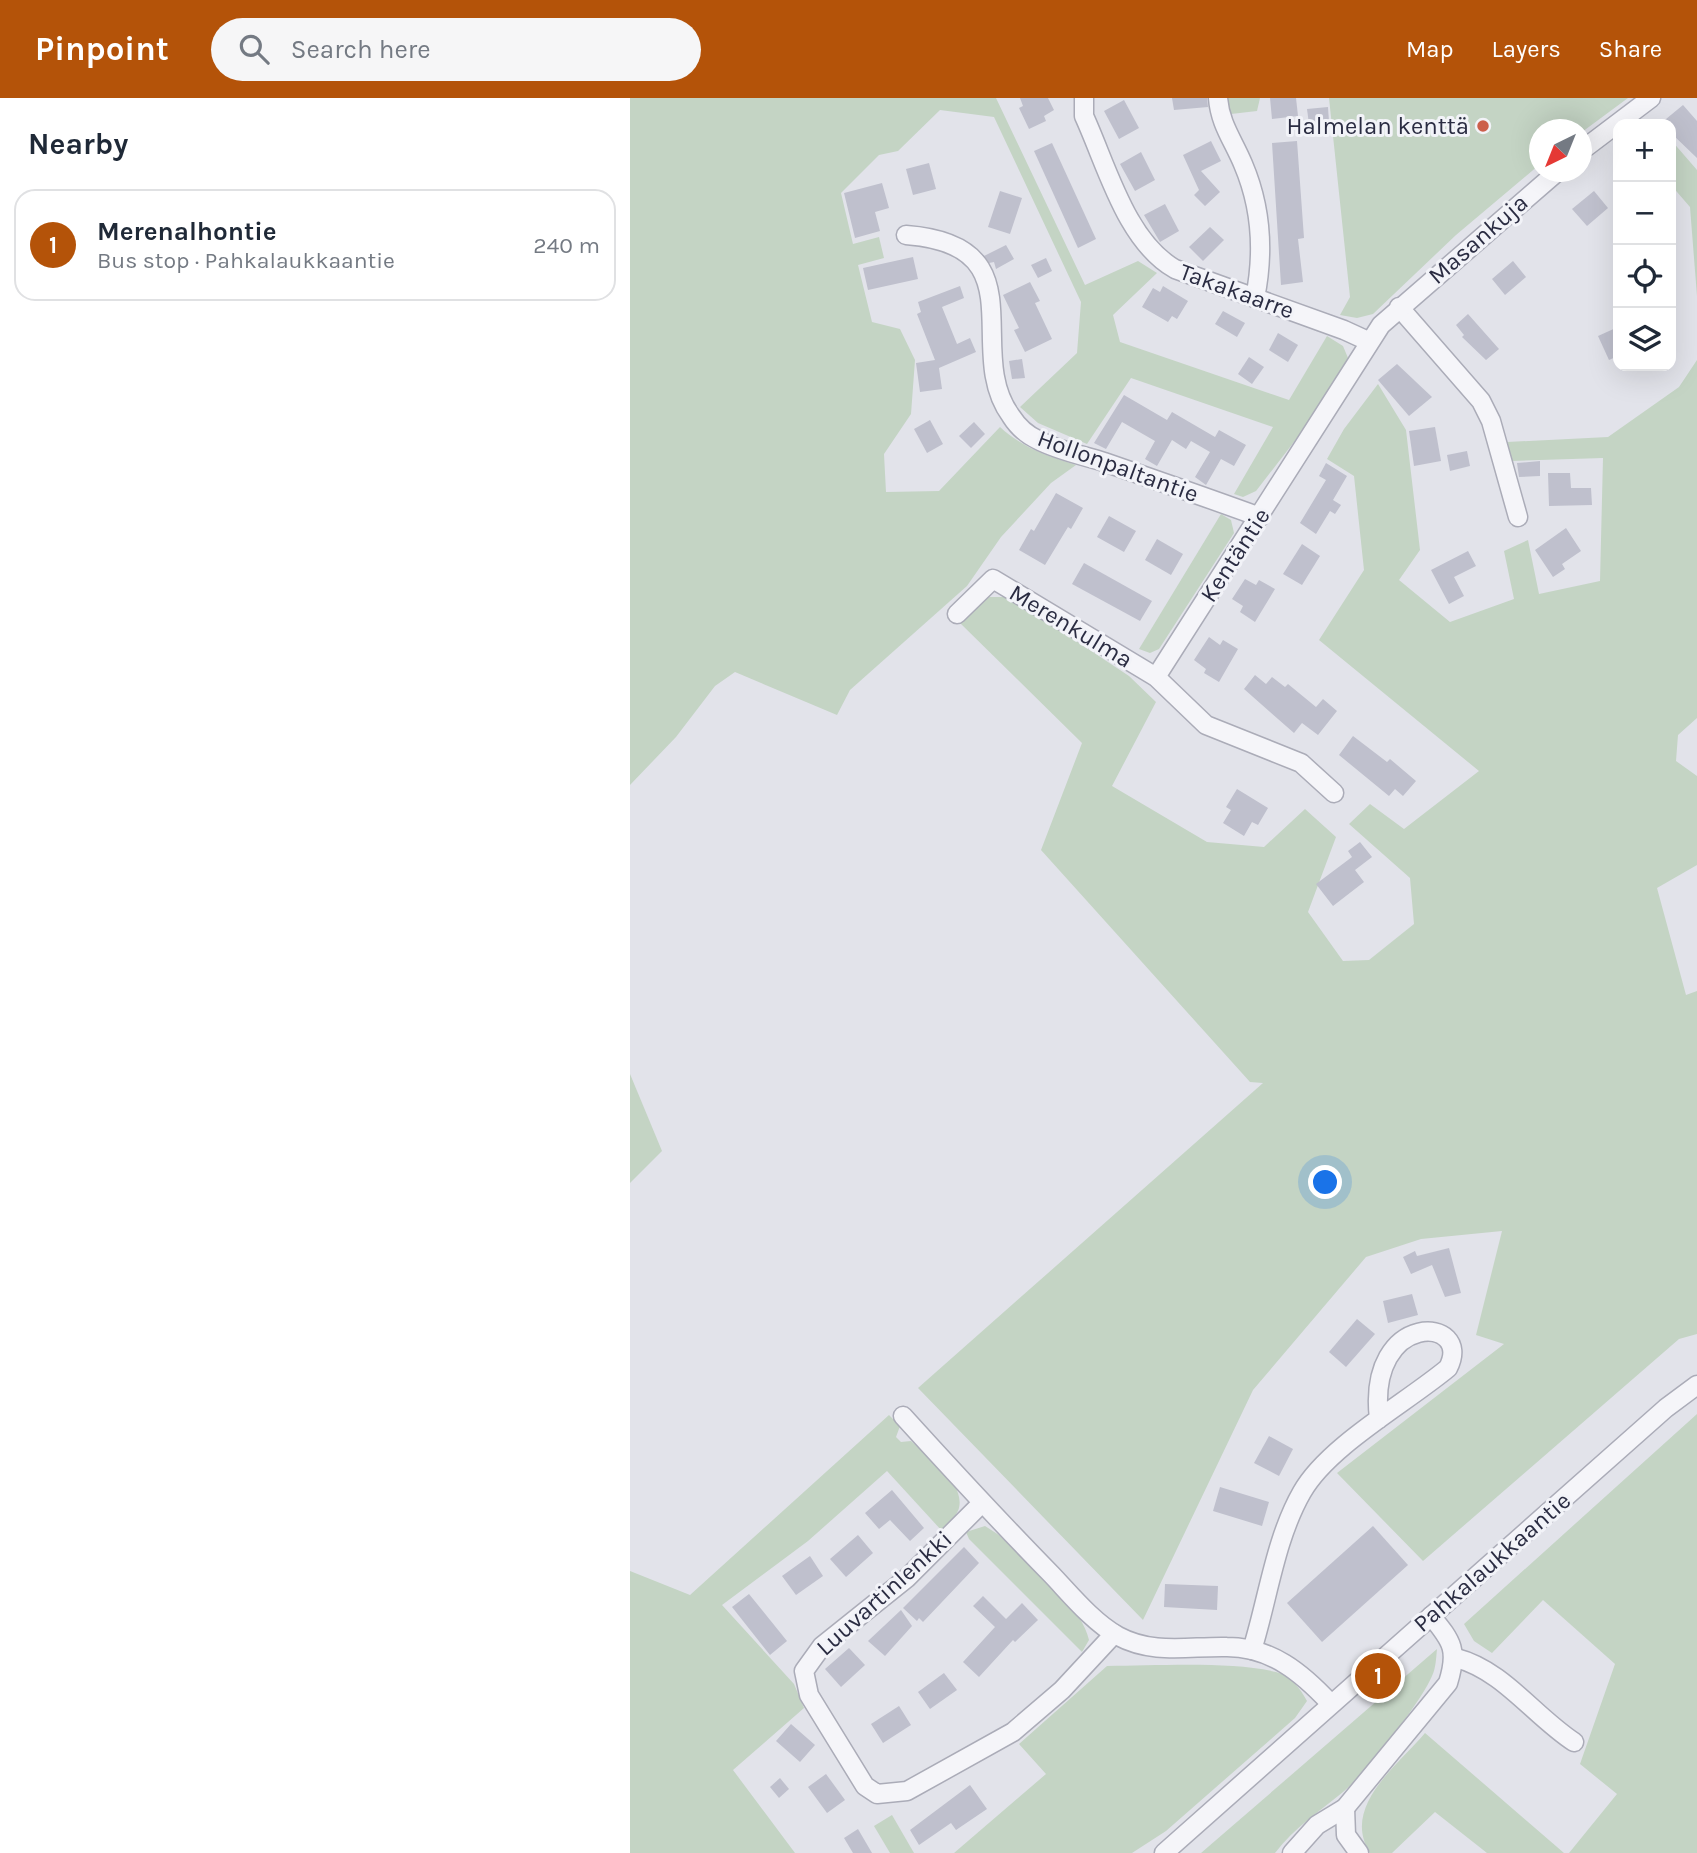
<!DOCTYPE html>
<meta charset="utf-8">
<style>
body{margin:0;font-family:Karla,sans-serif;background:#f6f6f7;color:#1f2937}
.controls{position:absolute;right:21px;top:21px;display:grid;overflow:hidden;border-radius:14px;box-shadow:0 7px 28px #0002}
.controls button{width:63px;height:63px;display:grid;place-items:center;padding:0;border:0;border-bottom:2px solid #e0e1e3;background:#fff;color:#1f2937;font:35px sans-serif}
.compass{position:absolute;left:899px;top:21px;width:63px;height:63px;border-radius:50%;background:#fff;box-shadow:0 7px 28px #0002;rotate:223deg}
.you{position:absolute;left:696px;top:1085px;width:24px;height:24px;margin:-18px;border:5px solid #fff;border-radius:50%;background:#1a73e8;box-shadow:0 0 0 10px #1a73e833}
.badge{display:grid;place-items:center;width:46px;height:46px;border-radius:50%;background:#b45309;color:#fff;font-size:23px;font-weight:700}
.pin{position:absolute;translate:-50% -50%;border:4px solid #fff;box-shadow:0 2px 7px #0006}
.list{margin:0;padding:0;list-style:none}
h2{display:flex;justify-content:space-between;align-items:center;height:91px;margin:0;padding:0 28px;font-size:30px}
h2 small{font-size:23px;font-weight:400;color:#747a83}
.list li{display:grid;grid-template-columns:46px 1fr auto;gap:21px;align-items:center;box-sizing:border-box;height:112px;margin:0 14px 14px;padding:0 14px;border:2px solid #e0e1e3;border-radius:21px}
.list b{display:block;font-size:26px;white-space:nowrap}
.list p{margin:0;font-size:23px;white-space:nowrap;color:#747a83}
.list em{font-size:23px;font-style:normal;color:#747a83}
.icon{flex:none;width:38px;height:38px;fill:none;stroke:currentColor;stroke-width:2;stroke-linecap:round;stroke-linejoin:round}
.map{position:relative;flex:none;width:1067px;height:1755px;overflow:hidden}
header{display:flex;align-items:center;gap:42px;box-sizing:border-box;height:98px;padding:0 35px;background:#b45309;color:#fff}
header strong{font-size:33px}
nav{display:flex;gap:38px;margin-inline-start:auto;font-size:24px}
.search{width:490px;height:63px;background:#f6f6f7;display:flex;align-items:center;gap:18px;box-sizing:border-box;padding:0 24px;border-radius:38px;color:#747a83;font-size:26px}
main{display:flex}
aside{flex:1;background:#fff}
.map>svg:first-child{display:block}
.green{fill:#c4d4c4}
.building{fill:#bfc0cd}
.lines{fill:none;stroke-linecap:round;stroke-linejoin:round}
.minor-casing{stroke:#abacb8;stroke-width:21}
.minor{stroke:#f5f5f9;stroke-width:18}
.poi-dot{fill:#cc5f4b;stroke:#f2f3f8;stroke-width:2.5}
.labels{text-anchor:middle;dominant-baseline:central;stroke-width:6;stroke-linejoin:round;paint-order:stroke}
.poi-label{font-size:24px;fill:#2a2c42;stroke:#f2f3f8;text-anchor:end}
.street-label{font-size:24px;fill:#2a2c42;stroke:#f2f3f8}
</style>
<header>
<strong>Pinpoint</strong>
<div class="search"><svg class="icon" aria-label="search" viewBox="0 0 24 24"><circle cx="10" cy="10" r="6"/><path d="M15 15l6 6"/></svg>Search here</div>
<nav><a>Map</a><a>Layers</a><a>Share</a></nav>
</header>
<main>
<aside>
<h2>Nearby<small></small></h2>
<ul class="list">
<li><span class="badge">1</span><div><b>Merenalhontie</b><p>Bus stop · Pahkalaukkaantie</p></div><em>240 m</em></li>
</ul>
</aside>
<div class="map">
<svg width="1067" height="1755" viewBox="0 0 1067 1755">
<rect width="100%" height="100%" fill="#e2e3ea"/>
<!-- green -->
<g class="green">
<path d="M0,0H366L455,187L508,163L527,175L483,217L490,244L659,302L697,238L713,248L718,260L684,318L626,393L613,399L604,396L643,329L501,280L457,346L408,325L390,309L447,255L451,204L364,19L310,12L268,53L249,57L211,95L223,146L249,139L254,160L228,167L242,224L270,231L285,262L281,316L254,356L256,394L309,393L370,329C393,350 417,358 446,367L421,385L371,439L337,488L220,592L207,617L105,574L85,588L46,639L0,687Z"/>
<path d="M596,0H630L627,13L601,16Z"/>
<path d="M699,0H998L952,34L951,32H909V67L826,137L743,216L727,220L710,217L720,199Z"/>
<path d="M1041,42L1067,72V198L1060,109L1041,87Z"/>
<path d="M1067,262V620L1048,637L1046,663L1067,678V767L1027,790L1056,897L1067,893V1236L1049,1241L793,1463L707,1375L874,1246L846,1237L872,1133L791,1141L736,1159L623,1292L513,1522L288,1290L633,985L620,984L411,752L452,645L330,525L359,499H380L499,578L526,604L482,688L577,744L634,749L675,711L706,739L678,814L713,863L739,862L784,826L780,780L719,726L740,706L774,731L849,673L689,542L734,472L724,378L697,361L714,331L748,286L776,332L790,452L769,482L820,524L884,501L874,453L898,442L909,496L970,483L973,360L881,363L877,344L978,339L1049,289Z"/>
<path d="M591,416L601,422L604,435L529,551L520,555L509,551Z"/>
<path d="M0,976L32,1053L0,1085Z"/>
<path d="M1067,1316V1755H939L987,1696L950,1666L985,1566L913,1502L862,1555L844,1543L834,1526Z"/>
<path d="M259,1317L270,1328L266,1339L271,1344L281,1343C298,1359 335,1384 329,1410C327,1418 317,1427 312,1433L257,1373L178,1443L92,1507L164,1586L174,1610L103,1672L165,1755H0V1473L60,1497Z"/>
<path d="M355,1428L369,1437C396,1464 451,1505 459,1542L452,1554L339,1441L336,1434Z"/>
<path d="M807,1551C806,1560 806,1570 802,1578C791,1604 736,1675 713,1694C689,1714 665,1729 645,1755H571Z"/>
<path d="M477,1568C525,1568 601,1563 646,1574C661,1578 670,1590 677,1603L665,1620L536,1733L502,1755H324L416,1676L389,1646Z"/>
<path d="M795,1635L934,1755H857L805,1714L762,1755H740C711,1709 767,1668 795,1635Z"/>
<path d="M262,1717L284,1755H260L244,1728Z"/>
</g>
<!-- building -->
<g class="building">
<path d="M390,0H418L424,12L414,18L416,23L399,31L389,10L393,8Z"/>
<path d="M542,0H577L578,9L544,12Z"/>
<path d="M640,0H666L668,18L642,21Z"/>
<path d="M494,2L509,30L489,41L474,13Z"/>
<path d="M1053,7L1067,23V60L1041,35V26H1030Z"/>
<path d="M698,9L699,24L679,26L677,11Z"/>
<path d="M581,43L591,63L571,73L590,94L575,108L564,97L569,92L553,57Z"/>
<path d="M667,43L674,140L668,141L673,184L651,187L642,45Z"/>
<path d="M422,45L466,141L448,150L404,53Z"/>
<path d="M511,54L525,82L505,93L490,66Z"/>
<path d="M299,65L306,91L283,97L276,71Z"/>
<path d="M252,85L259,110L245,114L250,133L225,140L214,95Z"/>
<path d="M370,93L392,100L380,136L358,129Z"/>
<path d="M964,93L978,110L957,128L942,111Z"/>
<path d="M535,106L549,133L530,144L514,117Z"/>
<path d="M580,129L594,142L573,163L559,149Z"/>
<path d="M376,147L384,161L366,171L364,164L359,165L354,158Z"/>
<path d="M283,159L288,181L238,192L233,170Z"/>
<path d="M416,160L422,173L408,180L401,167Z"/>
<path d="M883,163L896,179L875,197L862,181Z"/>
<path d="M400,184L410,203L405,205L422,241L395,254L384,232L389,230L373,197Z"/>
<path d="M330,188L334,200L312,209L327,246L340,240L346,254L309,270L312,291L290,294L286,265L305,262L287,216L291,214L288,204Z"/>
<path d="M533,188L558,203L547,221L542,218L538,224L512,209L523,190L530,194Z"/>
<path d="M593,213L615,225L607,239L585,226Z"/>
<path d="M838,216L869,251L856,262L832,239L834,237L826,227Z"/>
<path d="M988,229V258L979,262L968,238Z"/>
<path d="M648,235L668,247L658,264L639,252Z"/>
<path d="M619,259L634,269L622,286L608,276Z"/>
<path d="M392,261L395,280L382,281L379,263Z"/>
<path d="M767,266L802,299L779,318L748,282Z"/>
<path d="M494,297L537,322L542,314L585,339L589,332L616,347L604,368L591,361L576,387L565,379L580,354L561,343L556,351L542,342L527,368L515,361L525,343L492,324L476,351L464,345Z"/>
<path d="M300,322L313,346L297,355L284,331Z"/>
<path d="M344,324L355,336L341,350L329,338Z"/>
<path d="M805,329L811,363L784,368L779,333Z"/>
<path d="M837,353L840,368L820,373L817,357Z"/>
<path d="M910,363V378L889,379L887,365Z"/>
<path d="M696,365L717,378L703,402L711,407L705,416L700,413L686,436L670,425L696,382L689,378Z"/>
<path d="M918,375H940L941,390H961L962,407L919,408Z"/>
<path d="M426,395L453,410L441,431L438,429L415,467L389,452L401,431L404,433Z"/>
<path d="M479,418L506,433L494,454L467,439Z"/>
<path d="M936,430L951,453L932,466L935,471L923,479L905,452Z"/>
<path d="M527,441L553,456L541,477L515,462Z"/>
<path d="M672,446L690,458L672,487L653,476Z"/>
<path d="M838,453L846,468L824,479L834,498L819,506L801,472Z"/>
<path d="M454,465L522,503L510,523L442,486Z"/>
<path d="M615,481L626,487L629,482L645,491L625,524L610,514L613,508L602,501Z"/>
<path d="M579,539L590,547L593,542L608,551L589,584L574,575L576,571L564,562Z"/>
<path d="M625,577L636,586L642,579L655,589L658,586L686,609L693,601L707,613L688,637L672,625L664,635L614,591Z"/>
<path d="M723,638L757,664L760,661L786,683L773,698L765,691L759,698L709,657Z"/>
<path d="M607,691L638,710L628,727L622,724L614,738L593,725L601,712L596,709Z"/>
<path d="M730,744L742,759L725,772L734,784L703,808L686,786L722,759L718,753Z"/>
<path d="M819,1150L831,1195L815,1199L802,1167L781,1176L773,1159L785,1153L787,1158Z"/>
<path d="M782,1196L788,1217L758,1225L753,1203Z"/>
<path d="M727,1221L745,1236L716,1269L699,1254Z"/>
<path d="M639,1338L663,1351L649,1378L624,1365Z"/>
<path d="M590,1389L639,1404L632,1428L583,1413Z"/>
<path d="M262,1392L294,1430L280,1443L260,1422L249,1431L235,1415Z"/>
<path d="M743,1428L778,1467L692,1544L657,1505Z"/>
<path d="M228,1437L243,1455L216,1479L200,1461Z"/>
<path d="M334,1449L349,1465L293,1524L289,1520L287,1523L273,1510Z"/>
<path d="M180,1458L193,1478L166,1497L152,1478Z"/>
<path d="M535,1486L588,1488L587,1512L534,1509Z"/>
<path d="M119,1496L157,1543L140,1557L102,1509Z"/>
<path d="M353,1498L376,1521L392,1505L408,1522L385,1544L383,1542L349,1579L333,1564L365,1529L343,1508Z"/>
<path d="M271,1512L282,1528L255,1558L238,1543Z"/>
<path d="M219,1550L235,1567L211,1589L195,1571Z"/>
<path d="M314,1575L327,1592L300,1611L288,1594Z"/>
<path d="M269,1608L281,1627L253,1645L241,1626Z"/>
<path d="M161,1626L185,1647L170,1664L146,1643Z"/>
<path d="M196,1676L215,1702L197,1715L178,1689Z"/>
<path d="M150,1680L159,1691L149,1700L140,1689Z"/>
<path d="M340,1687L357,1711L326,1732L321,1725L289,1747L280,1732Z"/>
<path d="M228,1731L242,1755H223L214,1740Z"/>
</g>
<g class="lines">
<!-- minor casing -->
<g class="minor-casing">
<g id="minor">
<path d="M454,0V18C477,68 496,143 545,171L714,232L738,243"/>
<path d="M588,0C590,26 603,42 613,66C631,108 634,155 625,200"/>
<path d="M951,53L1021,0"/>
<path d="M276,137C411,147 332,252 381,318C388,329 397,337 408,342C429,353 452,357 474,364C526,382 578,400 630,419"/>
<path d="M769,209L851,303L861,323L888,419"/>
<path d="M327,516L363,481L526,579L576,627L671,665L704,695"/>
<path d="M526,579L751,227L927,74"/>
<path d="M273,1318C322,1372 371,1425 422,1477C441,1497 463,1524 488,1538C523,1557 559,1548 597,1549C641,1549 672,1575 700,1605"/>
<path d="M351,1406L277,1480L192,1548L174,1573L179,1597L235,1688L247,1696L277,1693L383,1634L432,1592L484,1536"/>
<path d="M622,1552C638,1501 645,1441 672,1394C698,1348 776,1305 818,1270C845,1218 736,1211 749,1321"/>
<path d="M826,1560C873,1572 904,1618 944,1644"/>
<path d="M715,1710L716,1737L729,1755"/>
<path d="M534,1755L1036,1310L1067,1287"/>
<path d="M662,1755L687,1727L715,1710L818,1585C828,1553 823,1544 801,1518"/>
</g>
</g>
<!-- minor -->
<use href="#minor" class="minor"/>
</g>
<!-- markers -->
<circle class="poi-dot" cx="853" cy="28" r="7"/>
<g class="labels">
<!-- poi labels -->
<g class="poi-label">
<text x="839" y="28">Halmelan kenttä</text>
</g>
<!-- street labels -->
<g class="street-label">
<text transform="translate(848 141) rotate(-41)">Masankuja</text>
<text transform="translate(607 193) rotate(20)">Takakaarre</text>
<text transform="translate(488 368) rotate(20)">Hollonpaltantie</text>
<text transform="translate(605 457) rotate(-57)">Kentäntie</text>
<text transform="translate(441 528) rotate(31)">Merenkulma</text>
<text transform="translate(862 1464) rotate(-41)">Pahkalaukkaantie</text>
<text transform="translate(254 1495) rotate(-42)">Luuvartinlenkki</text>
</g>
</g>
</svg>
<div class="controls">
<button>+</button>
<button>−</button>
<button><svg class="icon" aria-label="locate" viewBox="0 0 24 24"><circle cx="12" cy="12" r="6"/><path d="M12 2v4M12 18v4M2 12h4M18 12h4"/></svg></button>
<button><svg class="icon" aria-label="layers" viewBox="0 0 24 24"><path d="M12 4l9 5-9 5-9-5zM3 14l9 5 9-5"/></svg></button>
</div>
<svg class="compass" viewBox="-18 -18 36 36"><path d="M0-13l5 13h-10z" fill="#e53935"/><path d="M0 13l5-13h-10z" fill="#747a83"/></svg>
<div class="you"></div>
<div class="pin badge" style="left:748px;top:1578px">1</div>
</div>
</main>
